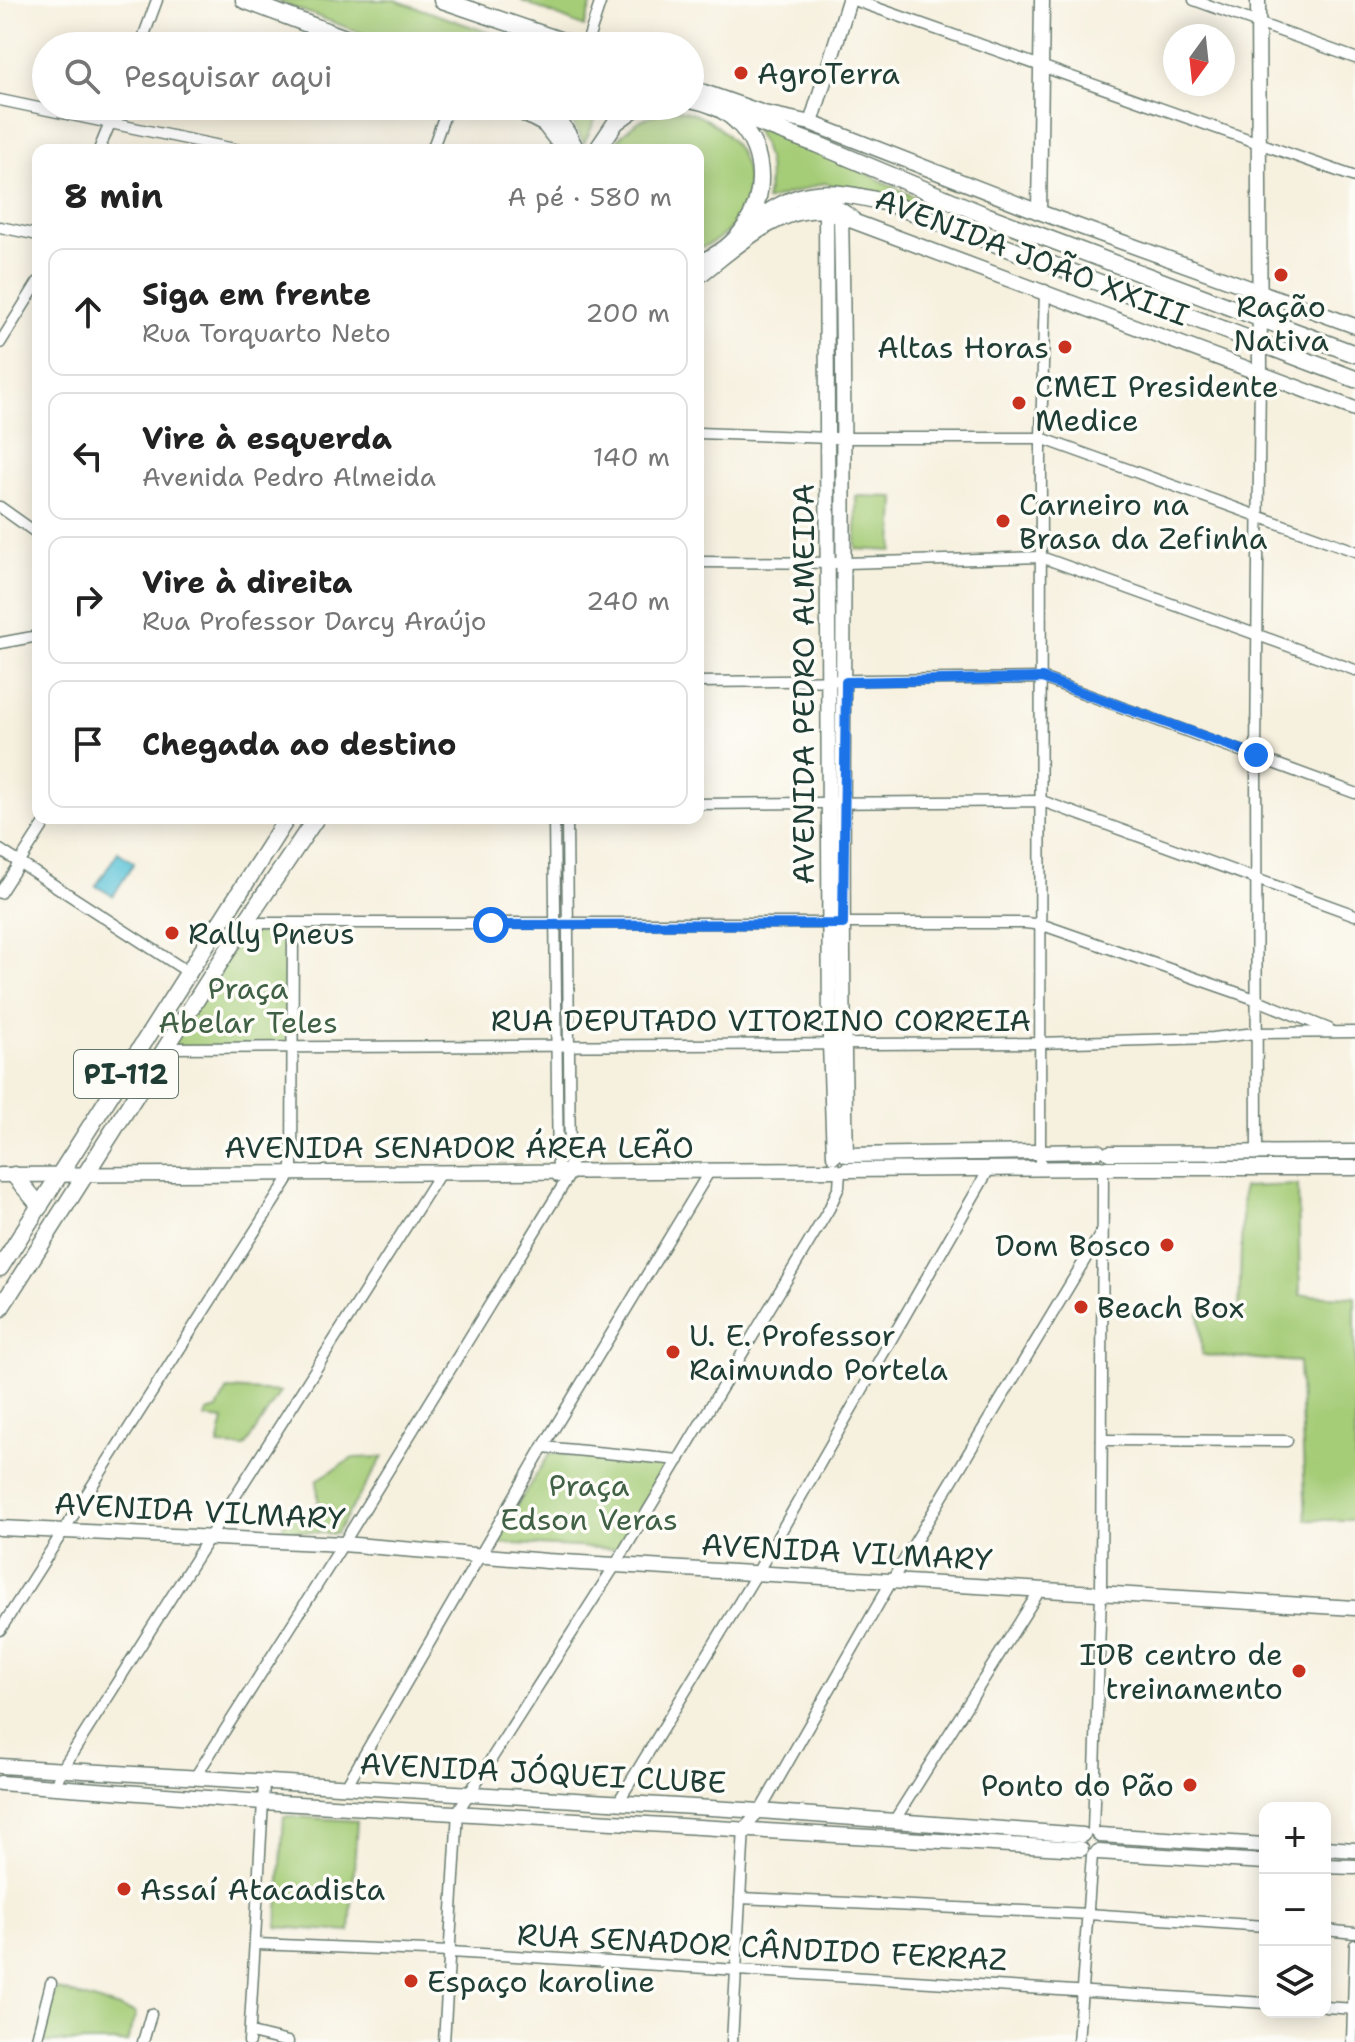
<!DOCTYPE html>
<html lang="pt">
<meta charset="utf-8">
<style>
body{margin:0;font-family:"Shantell Sans",sans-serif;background:#f2f2f2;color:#222}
.controls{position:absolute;right:24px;bottom:24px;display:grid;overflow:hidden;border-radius:16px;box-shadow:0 4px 20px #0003}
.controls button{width:72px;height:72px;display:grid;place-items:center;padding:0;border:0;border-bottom:2px solid #e0e0e0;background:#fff;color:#222;font:40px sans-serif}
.compass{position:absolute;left:1163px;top:24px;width:72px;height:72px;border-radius:50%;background:#fff;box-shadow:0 4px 20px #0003;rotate:195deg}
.stop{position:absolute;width:24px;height:24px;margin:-18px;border:6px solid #1a73e8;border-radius:50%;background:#fff}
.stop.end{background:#1a73e8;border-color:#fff;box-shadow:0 2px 8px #0008}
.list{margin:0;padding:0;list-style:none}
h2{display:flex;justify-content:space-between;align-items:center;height:104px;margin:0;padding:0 32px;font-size:34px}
h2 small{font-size:26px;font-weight:400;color:#767676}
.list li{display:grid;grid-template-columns:52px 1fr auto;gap:24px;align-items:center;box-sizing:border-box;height:128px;margin:0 16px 16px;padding:0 16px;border:2px solid #e0e0e0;border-radius:16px}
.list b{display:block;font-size:30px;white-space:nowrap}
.list p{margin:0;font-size:26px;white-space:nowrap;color:#767676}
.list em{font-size:26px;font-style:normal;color:#767676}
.icon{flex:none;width:44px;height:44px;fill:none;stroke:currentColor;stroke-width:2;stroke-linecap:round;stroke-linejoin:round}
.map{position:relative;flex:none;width:1355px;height:2042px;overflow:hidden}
.search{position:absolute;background:#fff;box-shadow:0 4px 20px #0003;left:32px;top:32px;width:672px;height:88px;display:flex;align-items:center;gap:20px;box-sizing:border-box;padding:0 28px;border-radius:44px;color:#767676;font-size:30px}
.panel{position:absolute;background:#fff;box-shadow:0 4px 20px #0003;left:32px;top:144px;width:672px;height:680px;border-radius:16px}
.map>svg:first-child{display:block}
.green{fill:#a5cc77;stroke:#628456;stroke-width:2}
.water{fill:#5ac2d7;stroke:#3c8086;stroke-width:2}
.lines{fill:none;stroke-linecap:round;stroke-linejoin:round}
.street-casing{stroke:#6a7c70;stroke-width:13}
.secondary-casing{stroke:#6a7c70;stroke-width:17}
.primary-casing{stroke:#6a7c70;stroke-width:19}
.street{stroke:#fff;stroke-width:10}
.secondary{stroke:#fff;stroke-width:14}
.primary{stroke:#fff;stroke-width:16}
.route{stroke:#1a73e8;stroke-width:10}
.poi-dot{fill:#c8321e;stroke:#fdfcf7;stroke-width:3}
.labels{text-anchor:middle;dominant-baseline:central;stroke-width:7;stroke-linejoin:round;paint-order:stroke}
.shield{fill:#fdfcf7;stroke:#62766e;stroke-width:2}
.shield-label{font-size:28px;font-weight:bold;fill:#1f3d34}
.poi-label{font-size:30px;fill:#1f3d34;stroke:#fdfcf7;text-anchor:start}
.street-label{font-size:30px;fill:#1f3d34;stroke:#fdfcf7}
.park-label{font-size:30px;fill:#406145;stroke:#fdfcf7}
</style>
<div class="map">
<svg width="1355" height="2042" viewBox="0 0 1355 2042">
<rect width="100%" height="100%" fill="#fdfcf7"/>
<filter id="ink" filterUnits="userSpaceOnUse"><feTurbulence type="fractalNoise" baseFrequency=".0125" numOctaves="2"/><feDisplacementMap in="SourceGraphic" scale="16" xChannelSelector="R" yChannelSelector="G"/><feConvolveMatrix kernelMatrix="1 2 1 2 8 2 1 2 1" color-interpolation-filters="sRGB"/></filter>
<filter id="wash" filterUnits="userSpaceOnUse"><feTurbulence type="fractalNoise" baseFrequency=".006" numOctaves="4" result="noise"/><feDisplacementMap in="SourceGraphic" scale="32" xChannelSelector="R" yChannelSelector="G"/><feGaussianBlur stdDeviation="1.8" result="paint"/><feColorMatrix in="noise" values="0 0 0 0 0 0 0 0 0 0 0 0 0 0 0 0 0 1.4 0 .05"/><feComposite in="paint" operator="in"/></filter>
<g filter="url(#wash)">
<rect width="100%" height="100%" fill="#f6f0de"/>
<!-- green -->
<g class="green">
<path d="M274,0H395L527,46H396Z"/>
<path d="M520,0H593L584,27Z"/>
<path d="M556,106H610L596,118L584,143L573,123Z"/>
<path d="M680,110C756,126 776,220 698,249V150H611C627,123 650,112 680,110Z"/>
<path d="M753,126L814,147L928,204L925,209L890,197L824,183L766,201C772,171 769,152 753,126Z"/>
<path d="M856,496L895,497L893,551L856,549Z"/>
<path d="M290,932L292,1048H166L244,933Z"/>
<path d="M1298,1185L1300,1295L1355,1297V1520H1306L1299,1362L1202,1355L1199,1313H1239L1243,1187Z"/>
<path d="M228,1389L280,1392L245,1447L218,1446L224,1420L205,1418L207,1412L217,1409Z"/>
<path d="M550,1453L666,1462L618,1549L493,1543Z"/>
<path d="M383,1457L336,1534L283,1530L284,1514H319L317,1480L353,1458Z"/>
<path d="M284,1816L357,1821L350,1932L277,1927Z"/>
<path d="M56,1989L136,2013L127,2042H40Z"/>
</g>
<!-- water -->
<path class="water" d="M118,852L134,863L113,896L96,886Z"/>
</g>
<g filter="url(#ink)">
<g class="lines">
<!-- street casing -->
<g class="street-casing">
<g id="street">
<path d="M854,0L1355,177"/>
<path d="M1194,0L1355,58"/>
<path d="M140,46L157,0"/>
<path d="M586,46L601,0"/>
<path d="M0,100L239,150"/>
<path d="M99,150L117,106"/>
<path d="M432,150L448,106"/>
<path d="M0,227L38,235"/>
<path d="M0,343L38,282"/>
<path d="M698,433L829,438H1041L1355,551"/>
<path d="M0,507L38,534"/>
<path d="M698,562L846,563L1041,557L1355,670"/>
<path d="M0,643L38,636"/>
<path d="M698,682L1042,678L1355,793"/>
<path d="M698,804L1042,801L1355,915"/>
<path d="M554,818L558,1177"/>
<path d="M0,850L191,974"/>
<path d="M0,893L48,818"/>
<path d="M245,923H1025L1043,925L1255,999L1329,1029"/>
<path d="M166,1048L1038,1043L1213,1038L1255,1033L1355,1032"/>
<path d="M1257,1155L1256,755L1260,373"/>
<path d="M1040,1168L1041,438L1045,290"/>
<path d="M1102,1440L1287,1441"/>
<path d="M543,1447L679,1460"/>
<path d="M0,1630L292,1173L293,925"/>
<path d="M194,1779L343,1544L570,1174L567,818"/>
<path d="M55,1787L61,1771L440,1173"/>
<path d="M345,1788L543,1447L709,1172"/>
<path d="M617,1804L757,1573L988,1171"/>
<path d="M894,1821L1040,1590"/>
<path d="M1093,1831L1101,1593L1103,1169"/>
<path d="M740,1898L1088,1914L1265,1926"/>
<path d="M1325,1930L1355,1933"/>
<path d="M257,1944L450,1952L1265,2003"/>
<path d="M1325,2007L1355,2009"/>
<path d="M251,2033L288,2042"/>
<path d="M36,2042L51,1983"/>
<path d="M143,2042L151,2014"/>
<path d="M249,2042L264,1784"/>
<path d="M444,2042L458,1811L616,1564L829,1209L839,1187L840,1172"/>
<path d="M732,2042L744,1828L760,1811L891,1582L1101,1233"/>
<path d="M1078,2042L1092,1855"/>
<path d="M1352,2042L1355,1945"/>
</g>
</g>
<!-- secondary casing -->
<g class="secondary-casing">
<g id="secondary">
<path d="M1258,0L1260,373"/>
<path d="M690,87L764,113L811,123L1039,212L1355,326"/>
<path d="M811,123L849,0"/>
<path d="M826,211L830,1044L834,1156"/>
<path d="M1039,212L1042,0"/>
<path d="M841,216C848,529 838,842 846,1155L1098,1151"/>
<path d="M698,277C733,250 779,205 826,211L1355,409"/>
<path d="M1109,1153L1355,1152"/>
<path d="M1106,1168H1355"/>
<path d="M846,1170L1100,1168"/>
<path d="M0,1175L835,1170"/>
<path d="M0,1528L343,1544L547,1561L1355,1608"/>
<path d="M0,1766L745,1810L1083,1835"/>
<path d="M0,1783L263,1802L1081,1849"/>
<path d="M1100,1835L1265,1845"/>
<path d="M1325,1848L1355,1850"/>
<path d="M1098,1852L1265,1862"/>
<path d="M1325,1866L1355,1867"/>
</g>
</g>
<!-- primary casing -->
<g class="primary-casing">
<g id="primary">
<path d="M244,0L366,46"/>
<path d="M442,0L577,46"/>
<path d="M690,99C782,114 782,233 698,263"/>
<path d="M511,106L545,124L565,150"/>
<path d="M537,106C557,115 567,131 576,150"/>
<path d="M716,107L816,144L985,215L1355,354"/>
<path d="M597,150L616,122L638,106"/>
<path d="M804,202L834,207L851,218"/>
<path d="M746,230C794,186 827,188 888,203L1355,379"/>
<path d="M14,1175L40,1206"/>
<path d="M0,1268L287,818"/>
<path d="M0,1309L245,923L316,818"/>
</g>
</g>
<!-- street -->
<use href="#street" class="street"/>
<!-- secondary -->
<use href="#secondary" class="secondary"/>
<!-- primary -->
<use href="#primary" class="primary"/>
</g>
</g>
<g class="lines" filter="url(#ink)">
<!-- route -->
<path class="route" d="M491,925L843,924L846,682L1042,678L1256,755"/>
</g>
<!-- markers -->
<g class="poi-dot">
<circle cx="741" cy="73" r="8"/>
<circle cx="1281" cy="275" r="8"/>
<circle cx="1065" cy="347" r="8"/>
<circle cx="1019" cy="403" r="8"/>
<circle cx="1003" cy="521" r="8"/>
<circle cx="172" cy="933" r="8"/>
<circle cx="1167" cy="1245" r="8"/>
<circle cx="1081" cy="1307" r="8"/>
<circle cx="673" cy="1352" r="8"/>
<circle cx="1299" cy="1671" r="8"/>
<circle cx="1190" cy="1785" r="8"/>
<circle cx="124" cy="1889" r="8"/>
<circle cx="411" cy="1981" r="8"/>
</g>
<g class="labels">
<!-- shield labels -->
<rect class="shield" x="74" y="1050" width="104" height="48" rx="6"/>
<g class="shield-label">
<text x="126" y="1074">PI-112</text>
</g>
<!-- poi labels -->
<g class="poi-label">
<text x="757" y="73">AgroTerra</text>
<text x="1281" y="306" text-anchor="middle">Ração<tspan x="1281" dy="34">Nativa</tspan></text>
<text x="1049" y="347" text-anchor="end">Altas Horas</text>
<text x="1035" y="386">CMEI Presidente<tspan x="1035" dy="34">Medice</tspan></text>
<text x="1019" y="504">Carneiro na<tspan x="1019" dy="34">Brasa da Zefinha</tspan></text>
<text x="188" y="933">Rally Pneus</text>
<text x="1151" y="1245" text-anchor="end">Dom Bosco</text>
<text x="1097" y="1307">Beach Box</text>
<text x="689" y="1335">U. E. Professor<tspan x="689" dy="34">Raimundo Portela</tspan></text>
<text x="1283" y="1654" text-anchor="end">IDB centro de<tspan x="1283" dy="34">treinamento</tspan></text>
<text x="1174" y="1785" text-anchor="end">Ponto do Pão</text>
<text x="140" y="1889">Assaí Atacadista</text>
<text x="427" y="1981">Espaço karoline</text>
</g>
<!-- street labels -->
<g class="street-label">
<text transform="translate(1032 257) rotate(21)">AVENIDA JOÃO XXIII</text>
<text transform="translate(803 684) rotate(-90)">AVENIDA PEDRO ALMEIDA</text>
<text x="761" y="1020">RUA DEPUTADO VITORINO CORREIA</text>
<text x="459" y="1147">AVENIDA SENADOR ÁREA LEÃO</text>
<text transform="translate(200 1511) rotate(3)">AVENIDA VILMARY</text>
<text transform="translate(847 1552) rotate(3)">AVENIDA VILMARY</text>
<text transform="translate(543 1773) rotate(3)">AVENIDA JÓQUEI CLUBE</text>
<text transform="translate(762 1947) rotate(3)">RUA SENADOR CÂNDIDO FERRAZ</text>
</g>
<!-- park labels -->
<g class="park-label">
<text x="248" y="988">Praça<tspan x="248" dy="34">Abelar Teles</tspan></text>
<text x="589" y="1485">Praça<tspan x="589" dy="34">Edson Veras</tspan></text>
</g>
</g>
</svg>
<div class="controls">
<button>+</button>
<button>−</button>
<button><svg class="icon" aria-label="layers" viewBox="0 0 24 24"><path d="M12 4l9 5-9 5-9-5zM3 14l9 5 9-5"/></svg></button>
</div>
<svg class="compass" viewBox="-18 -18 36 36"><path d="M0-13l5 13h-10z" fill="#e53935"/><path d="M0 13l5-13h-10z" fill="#767676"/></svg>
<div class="stop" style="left:491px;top:925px"></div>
<div class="stop end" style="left:1256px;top:755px"></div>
<div class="search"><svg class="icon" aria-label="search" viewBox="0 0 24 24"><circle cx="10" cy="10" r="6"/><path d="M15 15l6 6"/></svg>Pesquisar aqui</div>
<section class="panel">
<h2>8 min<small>A pé · 580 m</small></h2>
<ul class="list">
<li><svg class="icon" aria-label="ahead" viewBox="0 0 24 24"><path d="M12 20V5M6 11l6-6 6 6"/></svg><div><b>Siga em frente</b><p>Rua Torquarto Neto</p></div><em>200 m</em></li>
<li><svg class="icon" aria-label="left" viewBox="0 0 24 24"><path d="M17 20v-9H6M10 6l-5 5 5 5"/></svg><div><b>Vire à esquerda</b><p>Avenida Pedro Almeida</p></div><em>140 m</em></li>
<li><svg class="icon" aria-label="right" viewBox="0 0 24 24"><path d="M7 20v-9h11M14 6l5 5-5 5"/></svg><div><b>Vire à direita</b><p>Rua Professor Darcy Araújo</p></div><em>240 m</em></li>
<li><svg class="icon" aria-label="arrive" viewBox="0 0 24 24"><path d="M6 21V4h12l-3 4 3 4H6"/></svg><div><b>Chegada ao destino</b></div></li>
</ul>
</section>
</div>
